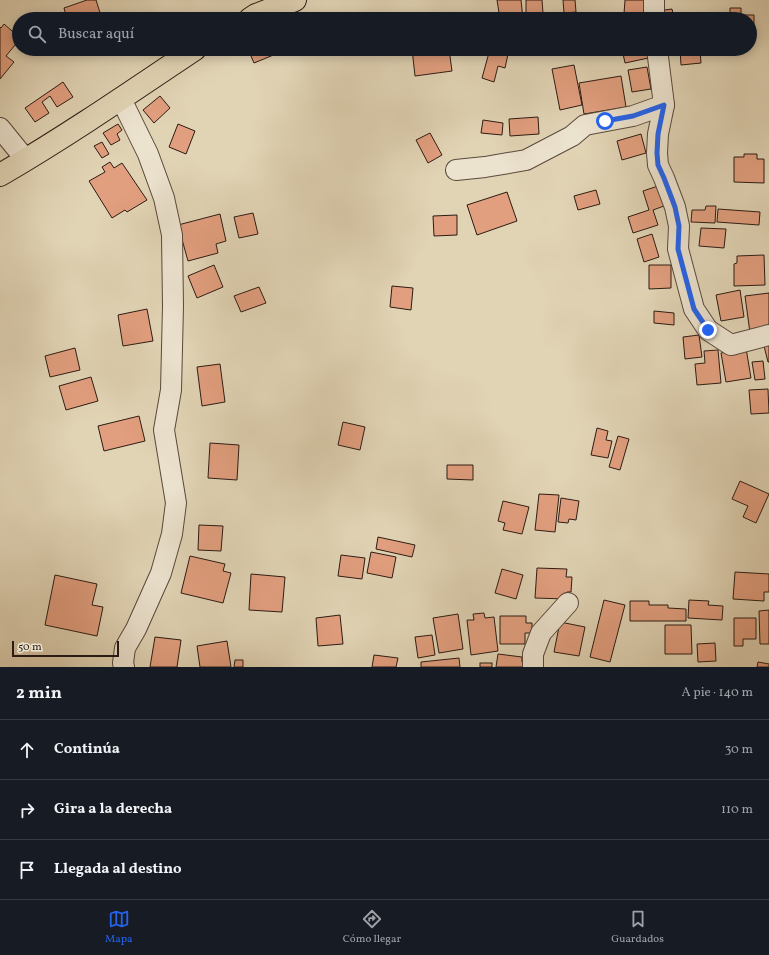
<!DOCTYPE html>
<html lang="es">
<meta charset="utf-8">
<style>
body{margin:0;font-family:Vollkorn,serif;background:#242831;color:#f1f3f6}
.scale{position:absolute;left:12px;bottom:10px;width:107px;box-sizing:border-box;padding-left:4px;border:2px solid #2c1b13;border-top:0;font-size:11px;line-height:14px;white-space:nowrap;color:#2c1b13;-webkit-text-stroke:3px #ece3cf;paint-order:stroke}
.stop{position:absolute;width:12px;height:12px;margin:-9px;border:3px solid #2563eb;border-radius:50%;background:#fff}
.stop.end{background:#2563eb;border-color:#fff;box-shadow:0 1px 4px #0008}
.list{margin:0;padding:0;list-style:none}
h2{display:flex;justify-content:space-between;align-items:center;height:52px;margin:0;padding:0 16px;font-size:17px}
h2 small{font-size:13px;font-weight:400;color:#9ea1a6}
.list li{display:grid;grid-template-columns:26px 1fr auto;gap:12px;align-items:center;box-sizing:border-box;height:60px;padding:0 16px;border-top:1px solid #363941}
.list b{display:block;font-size:15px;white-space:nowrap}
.list em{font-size:13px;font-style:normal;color:#9ea1a6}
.icon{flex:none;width:22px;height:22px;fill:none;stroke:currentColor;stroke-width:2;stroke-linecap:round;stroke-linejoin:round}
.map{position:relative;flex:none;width:769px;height:667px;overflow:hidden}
.search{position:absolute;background:#171b24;box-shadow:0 2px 10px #0003;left:12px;right:12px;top:12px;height:44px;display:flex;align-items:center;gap:10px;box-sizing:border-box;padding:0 14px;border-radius:22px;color:#9ea1a6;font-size:15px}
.sheet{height:232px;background:#171b24}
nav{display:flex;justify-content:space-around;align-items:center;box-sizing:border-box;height:56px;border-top:1px solid #363941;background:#171b24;font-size:11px;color:#9ea1a6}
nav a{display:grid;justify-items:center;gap:2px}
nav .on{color:#2563eb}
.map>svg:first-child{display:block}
.building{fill:#e29f7f;stroke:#2c1b13}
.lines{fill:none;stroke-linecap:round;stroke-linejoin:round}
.minor-casing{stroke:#59493c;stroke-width:22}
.major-casing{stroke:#2c1b13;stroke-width:24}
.minor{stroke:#ece3cf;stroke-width:20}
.major{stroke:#e1d4b5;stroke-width:22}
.route{stroke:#2563eb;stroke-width:5}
</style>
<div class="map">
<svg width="769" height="667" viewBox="0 0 769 667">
<rect width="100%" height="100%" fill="#e1d4b5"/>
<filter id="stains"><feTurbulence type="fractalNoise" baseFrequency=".005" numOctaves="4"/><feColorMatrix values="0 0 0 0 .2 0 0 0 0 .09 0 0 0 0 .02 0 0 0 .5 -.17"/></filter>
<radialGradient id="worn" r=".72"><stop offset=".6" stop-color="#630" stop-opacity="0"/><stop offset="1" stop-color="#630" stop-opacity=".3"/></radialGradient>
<!-- building -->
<g class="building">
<path d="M87,0H96L102,19H67L64,8Z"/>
<path d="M497,0H521L523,19H500Z"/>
<path d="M526,0H542L543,13L526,14Z"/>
<path d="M563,0H575L576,12L564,13Z"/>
<path d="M625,0H646L645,15L624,14Z"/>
<path d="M730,8H741V15H754V28L750,29V19H730Z"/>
<path d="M672,9L674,19H659L658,11Z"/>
<path d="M323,14L324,19H301Z"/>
<path d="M353,14L354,19H337V16Z"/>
<path d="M4,24L19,37V40L6,56L14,62L0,79V27L1,28Z"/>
<path d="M77,49H95L79,55Z"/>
<path d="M248,49H288L254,63Z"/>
<path d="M412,49H449L452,71L415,76Z"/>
<path d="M490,49L508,54L505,68L498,66L494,82L482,78Z"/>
<path d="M622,49H652L653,57L625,63Z"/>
<path d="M680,49H700L701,63L681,65Z"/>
<path d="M574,65L582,105L560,110L552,69Z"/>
<path d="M647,67L651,89L632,92L628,70Z"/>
<path d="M621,76L626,107L584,114L579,83Z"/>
<path d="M63,82L73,97L57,107L50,96L42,102L49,113L35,122L25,108Z"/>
<path d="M160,96L170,108L154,123L143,110Z"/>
<path d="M538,117L539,134L510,136L509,119Z"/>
<path d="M483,120L503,123L502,135L481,133Z"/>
<path d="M118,124L122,130L117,134L120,140L111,145L103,133Z"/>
<path d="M178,124L195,131L186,154L169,147Z"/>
<path d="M430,133L442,155L428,163L416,140Z"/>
<path d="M641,134L646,153L622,160L617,141Z"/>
<path d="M102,142L109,154L102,158L94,146Z"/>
<path d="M744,154H757V159H764V183L734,182V157H744Z"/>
<path d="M110,162L114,168L122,163L147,200L127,212L125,210L112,218L89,181L105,172L102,167Z"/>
<path d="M658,186L664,206L653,210L658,225L633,233L628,217L649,210L643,191Z"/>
<path d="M596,190L600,204L578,210L574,196Z"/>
<path d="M507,192L517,221L477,235L467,205Z"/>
<path d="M706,206H716L715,223L691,222L692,210H705Z"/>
<path d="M718,209L760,212L759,225L717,222Z"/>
<path d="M253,213L258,234L239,238L234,217Z"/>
<path d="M220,214L226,241L216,244L218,253L188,261L178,225Z"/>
<path d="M457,215V235L434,236L433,216Z"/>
<path d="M701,228L726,229L724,248L699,246Z"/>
<path d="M652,234L659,257L644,262L637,239Z"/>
<path d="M764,255L765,285L734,286V264L737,263V256Z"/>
<path d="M214,265L223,287L197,298L188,276Z"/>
<path d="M649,265H671V288L649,289Z"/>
<path d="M392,286L413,288L411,310L390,307Z"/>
<path d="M259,287L266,303L241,312L234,296Z"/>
<path d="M740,290L744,317L721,321L716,295Z"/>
<path d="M769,293V330L750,333L745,296Z"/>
<path d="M147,309L153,341L123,346L118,315Z"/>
<path d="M654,311L674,313V325L654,323Z"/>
<path d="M699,335L702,357L685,359L683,337Z"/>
<path d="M769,345V362H768L764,346Z"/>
<path d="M75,348L80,370L50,377L45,356Z"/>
<path d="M746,348L751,378L726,382L721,353Z"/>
<path d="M718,350L721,383L697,385L695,364L705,363L704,351Z"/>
<path d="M763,361L765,379L755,380L752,362Z"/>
<path d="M220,364L225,402L202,406L197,367Z"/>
<path d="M91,377L98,401L66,410L59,386Z"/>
<path d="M768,389L769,413L751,414L749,390Z"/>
<path d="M139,416L145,441L104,451L98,426Z"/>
<path d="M343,422L365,427L360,450L338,445Z"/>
<path d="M597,428L608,431L606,440L612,441L608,458L591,455Z"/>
<path d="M618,436L629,439L620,470L609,467Z"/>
<path d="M210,443L239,445L237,480L208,478Z"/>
<path d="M447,465H473V480L447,479Z"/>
<path d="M740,481L769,494L756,523L743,517L748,506L732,499Z"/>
<path d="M539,494L559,495L555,532L535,530Z"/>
<path d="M561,498L579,501L576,520L569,519L568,523L558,522Z"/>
<path d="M503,501L529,507L522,534L503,530L505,523L498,521Z"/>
<path d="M199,525L223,526L221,551L198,550Z"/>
<path d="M378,537L415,545L412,557L376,549Z"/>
<path d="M371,552L396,557L392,578L367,573Z"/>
<path d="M341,555L365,558L362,579L338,576Z"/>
<path d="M190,556L225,564L223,571L231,573L223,603L181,593Z"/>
<path d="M537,568L567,569L566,577H572L571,592H567L566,599L535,598Z"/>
<path d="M502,569L523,575L516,599L495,593Z"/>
<path d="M735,572L769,574V592H764V601L733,599Z"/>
<path d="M251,574L285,577L282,612L249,610Z"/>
<path d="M55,575L97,584L92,605L103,607L97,636L45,625Z"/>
<path d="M604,600L625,605L610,662L590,657Z"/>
<path d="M689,600L709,601L708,605L723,606L722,620L688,618Z"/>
<path d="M630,601H649V605H668V608L686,609V621H630Z"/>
<path d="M769,610V644H760L759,611Z"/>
<path d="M484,613L485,618L494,617L498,651L471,655L467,620H474L473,614Z"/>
<path d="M458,614L463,649L439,653L433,618Z"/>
<path d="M340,615L343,644L318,646L316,618Z"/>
<path d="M500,616H526V623H532V633H525V644H500Z"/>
<path d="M734,618H756V639H743V646H734Z"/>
<path d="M560,622L585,627L579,656L554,652Z"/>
<path d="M665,625H691L692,654H665Z"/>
<path d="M432,635L435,655L418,658L415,637Z"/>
<path d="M155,637L181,640L177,667H150Z"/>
<path d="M227,641L231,667H200L197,646Z"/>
<path d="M715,643L716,661L698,662L697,644Z"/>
<path d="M498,654L522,657V662L527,663V667H496Z"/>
<path d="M374,655L398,658L396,667H372Z"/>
<path d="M459,658L460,667H421V662Z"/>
<path d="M235,660H243V667H234Z"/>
<path d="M758,662L769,664V667H757Z"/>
<rect x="480" y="663" width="12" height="4"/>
</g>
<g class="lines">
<!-- minor casing -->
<g class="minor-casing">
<g id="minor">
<path d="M654,0V19"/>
<path d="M657,49L664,105L658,134L657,153L658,165L664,178L675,207L679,226L678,249L694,309L708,330L731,345L769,335"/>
<path d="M121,99L148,154L164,198L172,235L173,306L171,390L164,430L176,503L172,534L161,573L136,629L125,648L123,663L124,667"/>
<path d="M0,128L26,160"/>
<path d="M456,170L485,167L526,160L572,136L585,125L633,116L664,105"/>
<path d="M533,667V654L541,633L568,603"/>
</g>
</g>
<!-- major casing -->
<g class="major-casing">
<g id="major">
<path d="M250,19L256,15L295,0"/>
<path d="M0,175C67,136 131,92 195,49"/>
</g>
</g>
<!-- minor -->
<use href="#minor" class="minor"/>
<!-- major -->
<use href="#major" class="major"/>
</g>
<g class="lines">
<!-- route -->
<path class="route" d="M605,121L633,116L664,105L658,134L657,153L658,165L664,178L675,207L679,226L678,249L694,309L708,330"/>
</g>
<rect width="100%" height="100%" filter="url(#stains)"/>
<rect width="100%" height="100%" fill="url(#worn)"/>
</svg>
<div class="scale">50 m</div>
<div class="stop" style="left:605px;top:121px"></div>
<div class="stop end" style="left:708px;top:330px"></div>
<div class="search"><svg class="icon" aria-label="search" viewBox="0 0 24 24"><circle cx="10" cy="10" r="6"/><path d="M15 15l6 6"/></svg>Buscar aquí</div>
</div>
<section class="sheet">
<h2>2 min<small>A pie · 140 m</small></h2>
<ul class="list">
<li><svg class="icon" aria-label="ahead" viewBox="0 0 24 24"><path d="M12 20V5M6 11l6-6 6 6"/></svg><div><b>Continúa</b></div><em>30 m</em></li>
<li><svg class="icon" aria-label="right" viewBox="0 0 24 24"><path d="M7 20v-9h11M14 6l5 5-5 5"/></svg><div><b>Gira a la derecha</b></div><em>110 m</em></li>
<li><svg class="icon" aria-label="arrive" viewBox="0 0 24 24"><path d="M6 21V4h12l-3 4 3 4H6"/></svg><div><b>Llegada al destino</b></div></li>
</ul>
</section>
<nav>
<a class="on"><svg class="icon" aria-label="map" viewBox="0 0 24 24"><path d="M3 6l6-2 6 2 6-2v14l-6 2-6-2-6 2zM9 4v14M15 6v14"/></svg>Mapa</a>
<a><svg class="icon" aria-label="directions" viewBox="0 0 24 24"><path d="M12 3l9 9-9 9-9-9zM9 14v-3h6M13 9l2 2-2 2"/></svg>Cómo llegar</a>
<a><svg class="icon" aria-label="saved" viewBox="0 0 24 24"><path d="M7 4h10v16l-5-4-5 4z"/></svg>Guardados</a>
</nav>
